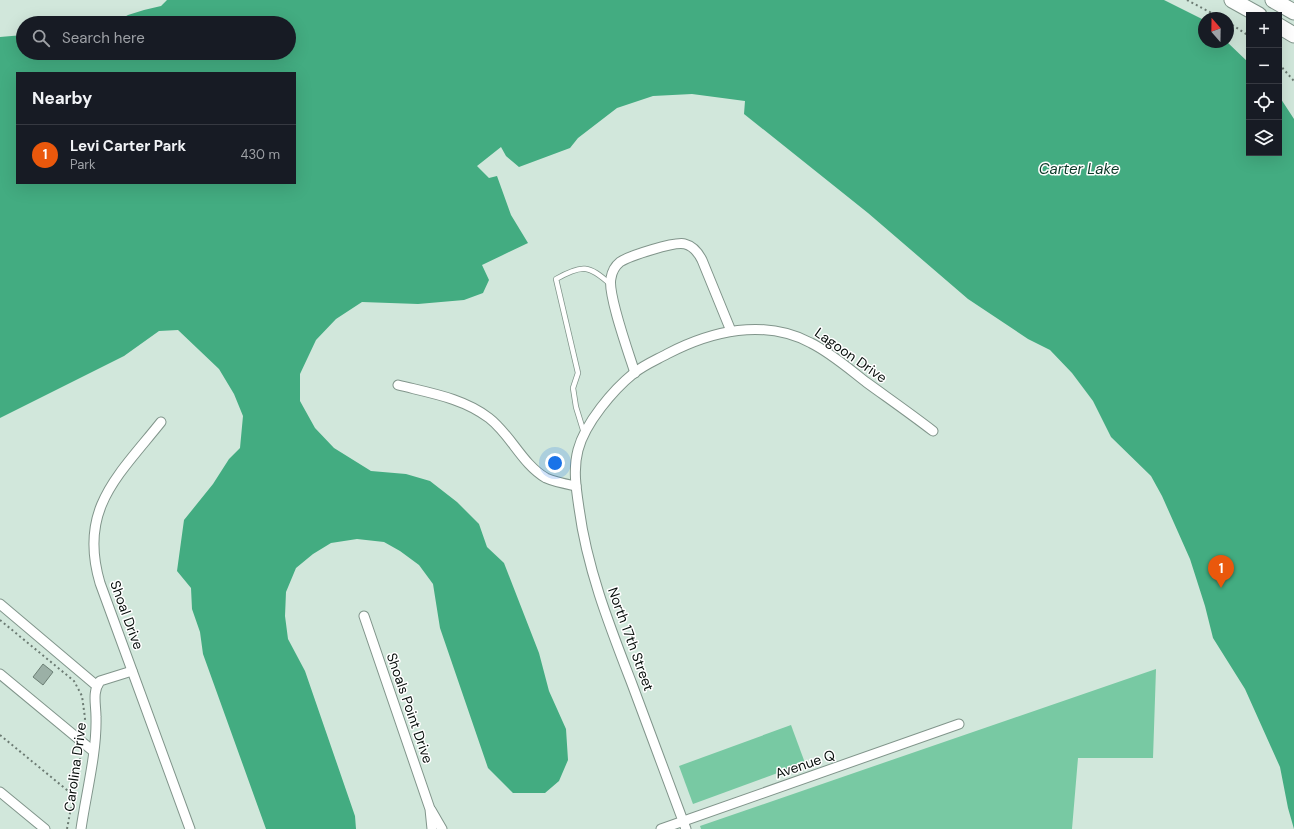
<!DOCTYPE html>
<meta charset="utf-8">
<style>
body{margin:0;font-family:"DM Sans",sans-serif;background:#242831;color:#f1f3f6}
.controls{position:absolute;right:12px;top:12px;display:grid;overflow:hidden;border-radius:0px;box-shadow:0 4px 16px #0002}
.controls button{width:36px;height:36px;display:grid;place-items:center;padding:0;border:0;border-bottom:1px solid #363941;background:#171b24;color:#f1f3f6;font:20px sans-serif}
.compass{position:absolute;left:1198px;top:12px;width:36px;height:36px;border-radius:50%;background:#171b24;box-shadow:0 4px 16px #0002;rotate:340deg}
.you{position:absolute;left:555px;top:463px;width:14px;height:14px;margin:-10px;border:3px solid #fff;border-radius:50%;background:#1a73e8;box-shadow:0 0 0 6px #1a73e833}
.badge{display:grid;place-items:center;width:26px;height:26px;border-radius:50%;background:#ea580c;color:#fff;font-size:13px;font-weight:700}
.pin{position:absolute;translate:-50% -33px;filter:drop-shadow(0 1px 2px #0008)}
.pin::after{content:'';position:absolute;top:21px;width:14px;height:12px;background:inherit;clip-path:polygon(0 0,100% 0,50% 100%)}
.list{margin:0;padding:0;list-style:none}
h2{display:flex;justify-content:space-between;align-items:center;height:52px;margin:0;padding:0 16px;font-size:17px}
h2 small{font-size:13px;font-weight:400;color:#9ea1a6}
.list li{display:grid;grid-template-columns:26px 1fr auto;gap:12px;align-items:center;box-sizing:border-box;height:60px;padding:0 16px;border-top:1px solid #363941}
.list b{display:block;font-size:15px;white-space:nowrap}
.list p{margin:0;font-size:13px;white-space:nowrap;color:#9ea1a6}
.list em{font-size:13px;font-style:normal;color:#9ea1a6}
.icon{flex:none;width:22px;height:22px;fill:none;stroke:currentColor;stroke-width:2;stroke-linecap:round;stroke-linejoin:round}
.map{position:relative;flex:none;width:1294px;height:829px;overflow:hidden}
.search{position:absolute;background:#171b24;box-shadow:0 4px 16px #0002;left:16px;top:16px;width:280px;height:44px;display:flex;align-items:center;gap:10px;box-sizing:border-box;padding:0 14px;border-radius:22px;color:#9ea1a6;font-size:15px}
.panel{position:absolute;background:#171b24;box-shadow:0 4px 16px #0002;left:16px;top:72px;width:280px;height:112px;border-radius:0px}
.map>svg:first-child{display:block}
.green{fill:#78c9a3}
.water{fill:#43ac81;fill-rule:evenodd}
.building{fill:#9bb0a6;stroke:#6b7e74}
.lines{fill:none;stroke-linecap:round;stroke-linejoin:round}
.service-casing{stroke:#81958b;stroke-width:6}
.minor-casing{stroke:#81958b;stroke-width:11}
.trunk-casing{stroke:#81958b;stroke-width:17}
.path{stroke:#6c7b73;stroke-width:2;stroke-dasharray:2 3;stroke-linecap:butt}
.service{stroke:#fff;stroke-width:4.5}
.minor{stroke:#fff;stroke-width:9}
.trunk{stroke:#fff;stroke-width:15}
.labels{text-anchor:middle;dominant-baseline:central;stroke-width:3;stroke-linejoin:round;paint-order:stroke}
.street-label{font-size:14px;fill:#070e0b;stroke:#fff}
.water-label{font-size:15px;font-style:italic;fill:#0d3b29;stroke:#fff}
</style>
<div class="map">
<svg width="1294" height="829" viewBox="0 0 1294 829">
<rect width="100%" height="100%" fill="#d1e7db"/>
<!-- green -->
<g class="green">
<path d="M1156,669L1153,758H1078L1072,829H701L700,826Z"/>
<path d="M791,725L805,763L693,804L679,766Z"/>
</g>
<!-- water -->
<path class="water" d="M167,0H1164L1204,20V42H1227L1249,63V153H1279V96L1294,119V829L1288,808L1280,767L1245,689L1213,638L1205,606L1190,559L1162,496L1151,476L1111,437L1093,401L1072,373L1050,350L1028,339L968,299L868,213L744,114L745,101L692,94L653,96L617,108L578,138L570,148L519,167L506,156L501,147L477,166L489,178L497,176L511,215L528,243L482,265L489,280L483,293L464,300L418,304L362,302L336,319L316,340L300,374V401L315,428L334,448L371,471L406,474L430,481L457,502L479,524L487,547L504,563L539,653L549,691L566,729L568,760L559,781L545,793H513L488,768L440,628L433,584L419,565L400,551L384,542L357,539L331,543L313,554L296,568L286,592L285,616L288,639L305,671L355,816L356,829H266L203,654L200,632L192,609L191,588L177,571L184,520L213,484L229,459L240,448L243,416L234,394L219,369L178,330L159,331L124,356L0,418V37L23,35V53H289V23H114L128,15L144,10L161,6ZM17,73H295V183H17Z"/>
<!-- building -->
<path class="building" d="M43,664L53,672L43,685L33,677Z"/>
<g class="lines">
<!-- service casing -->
<g class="service-casing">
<path id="service" d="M584,433L576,407L573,388L578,373L556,279C582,264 589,265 610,284"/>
</g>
<!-- minor casing -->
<g class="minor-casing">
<g id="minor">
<path d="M635,373C629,354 607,293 611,278C612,272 615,266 620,262C629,256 675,241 685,244C693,246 698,252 702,260L731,331"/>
<path d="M398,385C430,393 463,398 489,418C511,435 522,464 546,478C555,482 566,484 576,486"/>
<path d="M161,422C118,476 78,509 100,583L190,829"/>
<path d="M0,604L97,686"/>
<path d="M364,616L430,809L432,829"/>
<path d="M0,674L93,751"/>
<path d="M0,792L45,829"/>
<path d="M431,810L442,829"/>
<path d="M81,829C86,794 97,752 96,717C96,704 92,692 100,681L132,671"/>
<path d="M661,829L959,724"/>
<path d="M686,829C668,781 650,732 632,684C610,627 587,569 579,508C576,488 573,469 578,450C585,423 613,390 634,373C644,365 656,360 667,354C711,331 764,318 811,343C831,353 848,368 866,382C888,398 911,414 933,431"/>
</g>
</g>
<!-- trunk casing -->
<g class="trunk-casing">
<g id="trunk">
<path d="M1232,0L1259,15"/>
<path d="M1273,0L1294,12"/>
<path d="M1279,26L1294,35"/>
</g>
</g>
<!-- path -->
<g class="path">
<path d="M1187,0L1221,18"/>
<path d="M1228,22L1249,36"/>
<path d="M1279,64L1294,81"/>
<path d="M0,620L74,681L82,696L85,718L84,732"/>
<path d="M0,735L73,795"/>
<path d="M67,829L81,754"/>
</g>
<!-- service -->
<use href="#service" class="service"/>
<!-- minor -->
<use href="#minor" class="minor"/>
<!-- trunk -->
<use href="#trunk" class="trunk"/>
</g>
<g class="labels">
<!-- street labels -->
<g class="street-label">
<text transform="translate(851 355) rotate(35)">Lagoon Drive</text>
<text transform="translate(127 615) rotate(70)">Shoal Drive</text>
<text transform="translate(631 639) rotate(70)">North 17th Street</text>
<text transform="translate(410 708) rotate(71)">Shoals Point Drive</text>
<text transform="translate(805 764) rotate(-19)">Avenue Q</text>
<text transform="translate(75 767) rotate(-82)">Carolina Drive</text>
</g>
<!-- water labels -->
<g class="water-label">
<text x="1079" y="169">Carter Lake</text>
</g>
</g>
</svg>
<div class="controls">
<button>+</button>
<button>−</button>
<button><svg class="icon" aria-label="locate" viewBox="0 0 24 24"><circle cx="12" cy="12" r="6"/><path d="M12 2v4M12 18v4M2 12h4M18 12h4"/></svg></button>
<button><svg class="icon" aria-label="layers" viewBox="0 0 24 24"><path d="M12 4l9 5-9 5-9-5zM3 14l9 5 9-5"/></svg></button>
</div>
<svg class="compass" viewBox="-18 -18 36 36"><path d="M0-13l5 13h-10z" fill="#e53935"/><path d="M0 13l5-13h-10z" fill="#9ea1a6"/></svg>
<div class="you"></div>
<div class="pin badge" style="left:1221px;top:588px">1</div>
<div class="search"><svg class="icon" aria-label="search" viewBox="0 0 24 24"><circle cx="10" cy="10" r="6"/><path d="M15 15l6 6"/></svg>Search here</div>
<section class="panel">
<h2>Nearby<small></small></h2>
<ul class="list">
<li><span class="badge">1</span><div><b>Levi Carter Park</b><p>Park</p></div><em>430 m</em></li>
</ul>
</section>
</div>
